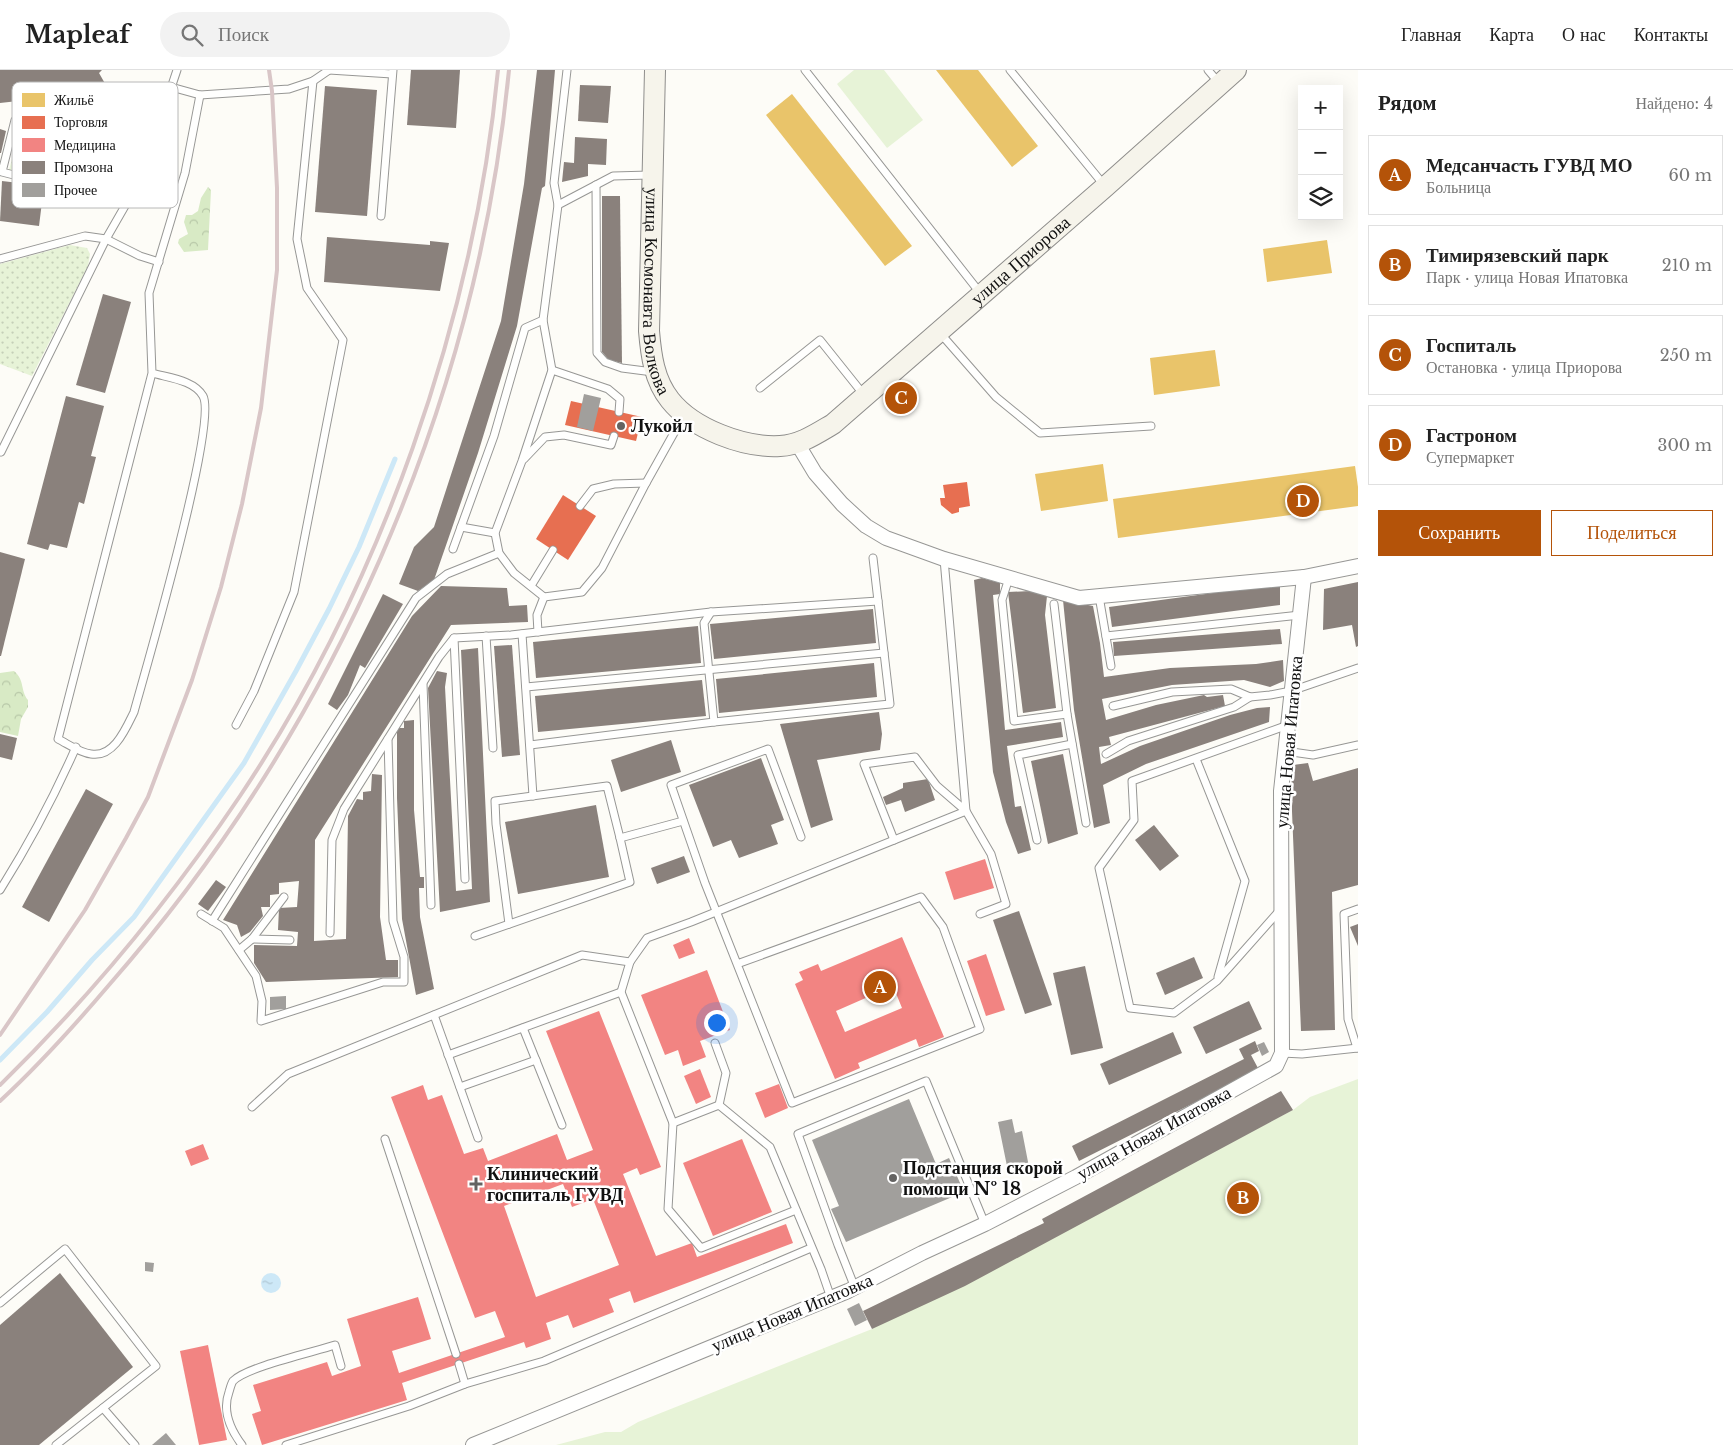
<!DOCTYPE html>
<html lang="ru">
<meta charset="utf-8">
<style>
body{margin:0;font-family:"Libre Baskerville",serif;background:#f2f2f2;color:#222}
.controls{position:absolute;right:15px;top:15px;display:grid;overflow:hidden;border-radius:0px;box-shadow:0 5px 20px #0002}
.controls button{width:45px;height:45px;display:grid;place-items:center;padding:0;border:0;border-bottom:1px solid #e0e0e0;background:#fff;color:#222;font:25px sans-serif}
.you{position:absolute;left:716px;top:952px;width:18px;height:18px;margin:-12px;border:4px solid #fff;border-radius:50%;background:#1a73e8;box-shadow:0 0 0 8px #1a73e833}
.badge{display:grid;place-items:center;width:32px;height:32px;border-radius:50%;background:#b45309;color:#fff;font-size:16px;font-weight:700}
.pin{position:absolute;translate:-50% -50%;border:2px solid #fff;box-shadow:0 1px 5px #0006}
.list{margin:0;padding:0;list-style:none}
h2{display:flex;justify-content:space-between;align-items:center;height:65px;margin:0;padding:0 20px;font-size:21px}
h2 small{font-size:16px;font-weight:400;color:#767676}
.list li{display:grid;grid-template-columns:32px 1fr auto;gap:15px;align-items:center;box-sizing:border-box;height:80px;margin:0 10px 10px;padding:0 10px;border:1px solid #e0e0e0;border-radius:0px}
.list b{display:block;font-size:19px;white-space:nowrap}
.list p{margin:0;font-size:16px;white-space:nowrap;color:#767676}
.list em{font-size:16px;font-style:normal;color:#767676}
.actions{display:flex;gap:10px;padding:15px 20px}
.actions a{flex:1;padding:11px 0;border:1px solid #b45309;border-radius:0px;text-align:center;font-size:18px;color:#b45309}
.actions .main{background:#b45309;color:#fff}
.icon{flex:none;width:28px;height:28px;fill:none;stroke:currentColor;stroke-width:2;stroke-linecap:round;stroke-linejoin:round}
.map{position:relative;flex:none;width:1358px;height:1375px;overflow:hidden}
header{display:flex;align-items:center;gap:30px;box-sizing:border-box;height:70px;padding:0 25px;background:#fff;border-bottom:1px solid #e0e0e0}
header strong{font-size:24px}
nav{display:flex;gap:28px;margin-inline-start:auto;font-size:18px}
.search{width:350px;height:45px;background:#f2f2f2;display:flex;align-items:center;gap:12px;box-sizing:border-box;padding:0 18px;border-radius:28px;color:#767676;font-size:19px}
main{display:flex}
aside{flex:1;background:#fff}
.map>svg:first-child{display:block}
.grass{fill:url(#grass-dots)}
.forest{fill:url(#forest-crowns)}
.park{fill:#e7f3d7}
.water{fill:url(#water-ripples)}
.homes{fill:#e9c46a}
.shops{fill:#e76f51}
.health{fill:#f28482;fill-rule:evenodd}
.industry{fill:#8a817c}
.lines{fill:none;stroke-linecap:round;stroke-linejoin:round}
.stream{stroke:#cde8f7;stroke-width:5}
.building{fill:#a19f9c}
.lane-casing{stroke:#979795;stroke-width:9}
.street-casing{stroke:#979795;stroke-width:16}
.secondary-casing{stroke:#8e8d8b;stroke-width:22}
.lane{stroke:#fffffe;stroke-width:7}
.street{stroke:#fffffe;stroke-width:14}
.secondary{stroke:#f6f4eb;stroke-width:20}
.rail{stroke:#d9c6c7;stroke-width:4}
.poi-dot{fill:#646362;stroke:#fff;stroke-width:2}
.labels{text-anchor:middle;dominant-baseline:central;stroke-width:5;stroke-linejoin:round;paint-order:stroke}
.street-label{font-size:18px;fill:#111;stroke:#fff}
.poi-label{font-size:18px;font-weight:bold;fill:#111;stroke:#fff;text-anchor:start}
.key{fill:#fff;stroke:#b8b8b8;stroke-width:1}
.key-label{font-size:14px;fill:#111}
</style>
<header>
<strong>Mapleaf</strong>
<div class="search"><svg class="icon" aria-label="search" viewBox="0 0 24 24"><circle cx="10" cy="10" r="6"/><path d="M15 15l6 6"/></svg>Поиск</div>
<nav><a>Главная</a><a>Карта</a><a>О нас</a><a>Контакты</a></nav>
</header>
<main>
<div class="map">
<svg width="1358" height="1375" viewBox="0 0 1358 1375">
<defs>
<pattern id="grass-dots" width="8" height="8" patternUnits="userSpaceOnUse" patternTransform="scale(1.25)"><rect width="8" height="8" fill="#e7f3d7"/><path d="M2 2h.1M6 6h.1" fill="none" stroke="#c5cfb8" stroke-width="1.8" stroke-linecap="round"/></pattern>
<pattern id="forest-crowns" width="20" height="18" patternUnits="userSpaceOnUse" patternTransform="scale(1.25)"><rect width="20" height="18" fill="#d8eac5"/><path d="M2 6a3 3 0 1 1 6 0M12 15a3 3 0 1 1 6 0" fill="none" stroke="#b8c8a8"/></pattern>
<pattern id="water-ripples" width="26" height="14" patternUnits="userSpaceOnUse" patternTransform="scale(1.25)"><rect width="26" height="14" fill="#cde8f7"/><path d="M2 4q2-2 4 0t4 0M15 11q2-2 4 0t4 0" fill="none" stroke="#afc6d3"/></pattern>
</defs>
<rect width="100%" height="100%" fill="#fdfcf7"/>
<!-- grass -->
<g class="grass">
<path d="M14,81L27,85V88L36,90L37,87L50,91L46,109L9,100Z"/>
<path d="M70,175L87,178L90,184L88,196L32,306L0,294V194Z"/>
</g>
<!-- forest -->
<g class="forest">
<path d="M208,117L211,120L208,180L184,182L178,173L179,169L188,164L184,152L186,145H192L198,141L201,128Z"/>
<path d="M14,601C25,610 20,620 28,630V637L21,649L18,666L0,662V603Z"/>
</g>
<!-- park -->
<g class="park">
<path d="M854,0H884L923,50L887,78L837,14Z"/>
<path d="M1358,1009V1375H556L605,1362H621L638,1352L872,1259L1293,1040L1310,1027Z"/>
</g>
<!-- water -->
<circle class="water" cx="271" cy="1213" r="10"/>
<!-- homes -->
<g class="homes">
<path d="M936,0H978L1038,76L1012,97Z"/>
<path d="M792,24L912,176L885,196L766,45Z"/>
<path d="M1327,170L1332,203L1267,212L1263,179Z"/>
<path d="M1215,280L1220,316L1154,325L1150,288Z"/>
<path d="M1103,394L1108,431L1041,441L1035,404Z"/>
<path d="M1355,396L1358,417V436L1118,468L1113,429Z"/>
</g>
<!-- shops -->
<g class="shops">
<path d="M571,331L642,347L636,371L565,355Z"/>
<path d="M967,412L970,436L959,438V442L952,444L941,435L940,428H945L943,415Z"/>
<path d="M563,425L596,446L568,490L536,469Z"/>
</g>
<!-- health -->
<g class="health">
<path d="M985,789L994,818L954,830L945,802Z"/>
<path d="M902,867L944,967L919,977L916,969L858,993L860,998L835,1009L795,914L803,910L799,902L818,894L821,901ZM893,916L902,938L845,962L836,941Z"/>
<path d="M689,868L695,883L679,889L673,875Z"/>
<path d="M986,884L1005,940L986,946L967,891Z"/>
<path d="M707,900L730,960L700,971L706,987L683,996L678,980L665,985L641,925Z"/>
<path d="M599,941L661,1097L640,1105L637,1098L623,1104L656,1186L692,1173L697,1187L786,1154L793,1173L634,1233L630,1221L609,1229L614,1242L573,1258L568,1245L546,1253L551,1269L526,1278L524,1272L402,1313L407,1330L262,1375L252,1344L261,1341L253,1315L327,1292L332,1306L361,1296L347,1249L418,1227L431,1269L392,1281L399,1303L505,1267L495,1241L475,1248L391,1027L423,1015L428,1030L442,1025L464,1084L483,1078L488,1091L557,1064L567,1090L593,1080L546,961ZM563,1114L572,1137L593,1129L619,1195L536,1227L504,1136Z"/>
<path d="M700,999L711,1027L696,1034L684,1006Z"/>
<path d="M779,1014L788,1038L765,1048L755,1023Z"/>
<path d="M742,1069L772,1142L713,1166L683,1093Z"/>
<path d="M203,1074L209,1089L191,1096L185,1081Z"/>
<path d="M208,1275L227,1370L199,1375L180,1281Z"/>
</g>
<!-- industry -->
<g class="industry">
<path d="M0,0H102L99,3L123,45L102,56L95,44L83,51L65,19L27,30L0,33Z"/>
<path d="M411,0H460L456,58L407,55Z"/>
<path d="M537,0H555L545,116L542,118L517,256L478,383L434,510L418,521L399,514L414,477L434,457L501,251L524,114Z"/>
<path d="M580,15L611,16L608,53L578,51Z"/>
<path d="M325,16L377,20L367,146L315,142Z"/>
<path d="M0,59L6,61L1,83H0Z"/>
<path d="M575,67L607,69L606,95L588,94V106L562,112L564,92L574,93Z"/>
<path d="M2,111L44,116L39,156L0,151Z"/>
<path d="M602,126H620L622,293L609,290L602,282Z"/>
<path d="M327,167L430,175V171L449,173L440,221L324,212Z"/>
<path d="M103,224L131,232L105,323L76,315Z"/>
<path d="M66,326L104,336L91,386L96,387L84,434L79,432L67,478L50,474L48,480L27,474Z"/>
<path d="M0,482L25,489L1,586H0Z"/>
<path d="M982,508L1000,513V524L993,525L1005,660L1061,652L1063,667L1007,676L1015,737L1021,736L1031,780L1018,784L1006,752L993,702L974,510Z"/>
<path d="M1358,512V576L1356,577L1352,555L1323,560L1324,519Z"/>
<path d="M1280,514V535L1112,557L1109,537Z"/>
<path d="M441,516L507,518L509,536L527,535L528,552L451,555L315,770L314,871L346,869L348,746L357,729L363,730V722L371,721L372,704L382,705L380,847L386,890H398V907L266,912L254,893V875L297,876L298,862L278,860L279,838L297,837L299,811L279,813V824L270,825V837H261L263,846L250,862L241,867L237,855L223,850L412,546Z"/>
<path d="M1031,521L1047,526L1045,545L1056,638L1023,643L1008,522Z"/>
<path d="M383,524L403,534L365,598L360,595L348,625L337,640L328,634Z"/>
<path d="M1063,530L1093,536L1100,573L1104,607L1170,598L1256,594L1283,590L1284,611L1270,617L1244,610L1172,615L1102,629L1106,650L1156,635L1204,625L1207,627L1223,625L1225,636L1109,667L1111,675L1099,677L1101,694L1140,676L1230,645L1257,638L1270,637L1269,652L1146,694L1103,715L1110,753L1094,758L1074,640Z"/>
<path d="M873,539L876,573L714,589L710,554Z"/>
<path d="M698,556L701,593L536,608L533,572Z"/>
<path d="M1280,559L1282,574L1114,586L1113,572Z"/>
<path d="M512,575L520,685L502,687L494,576Z"/>
<path d="M478,578L490,832L440,842L428,618L437,601L447,603L445,617L456,821L472,819L461,580Z"/>
<path d="M874,593L877,627L719,643L716,609Z"/>
<path d="M702,610L706,646L538,662L535,626Z"/>
<path d="M879,642L882,664L880,680L817,690L833,750L811,758L780,654Z"/>
<path d="M414,650V740L420,807H424V818H419L420,847L434,919L416,925L402,849L397,728V658H404V651Z"/>
<path d="M0,664L17,668L12,690L0,687Z"/>
<path d="M671,670L681,702L621,722L611,690Z"/>
<path d="M1063,684L1078,764L1048,774L1031,691Z"/>
<path d="M761,688L784,750L771,755L778,774L739,788L731,770L713,777L689,715Z"/>
<path d="M1308,693L1313,711L1358,698V815L1332,822L1335,960L1301,961L1291,717L1293,695Z"/>
<path d="M928,709L935,730L905,742L901,730L886,735L883,727L903,718V713Z"/>
<path d="M86,719L113,734L49,852L22,837Z"/>
<path d="M596,735L609,807L518,824L505,752Z"/>
<path d="M1154,755L1179,786L1160,801L1135,770Z"/>
<path d="M684,786L690,802L657,814L651,798Z"/>
<path d="M216,810L226,817L208,841L198,834Z"/>
<path d="M1019,841L1052,935L1025,944L993,850Z"/>
<path d="M1358,854V876L1350,857Z"/>
<path d="M1194,887L1203,908L1165,925L1156,903Z"/>
<path d="M1085,896L1103,978L1071,985L1053,903Z"/>
<path d="M1249,931L1262,959L1206,984L1193,957Z"/>
<path d="M1173,962L1182,983L1109,1015L1100,994Z"/>
<path d="M1255,971L1259,981L1251,985L1259,1000L1079,1091L1072,1076L1244,989L1239,979Z"/>
<path d="M1281,1021L1293,1040L965,1216L872,1259L863,1241L1044,1153L1042,1149Z"/>
<path d="M60,1203L133,1297L39,1375H0V1255Z"/>
</g>
<g class="lines">
<!-- stream -->
<path class="stream" d="M0,990L47,942L92,890L134,847L244,693L296,601L329,539L359,477L395,389"/>
</g>
<!-- building -->
<g class="building">
<path d="M584,324L601,328L593,361L577,357Z"/>
<path d="M286,926V939L270,940V927Z"/>
<path d="M1264,972L1269,982L1262,986L1257,975Z"/>
<path d="M909,1029L936,1094L949,1088L964,1122L846,1172L831,1139L839,1136L812,1070Z"/>
<path d="M1012,1049L1015,1063L1022,1061L1029,1097L1008,1101L998,1052Z"/>
<path d="M145,1192L154,1193L153,1202L145,1201Z"/>
<path d="M859,1233L867,1250L855,1256L847,1239Z"/>
<path d="M166,1363L176,1375H152Z"/>
</g>
<g class="lines">
<!-- lane casing -->
<g class="lane-casing">
<g id="lane">
<path d="M329,0L392,4"/>
<path d="M805,0L981,224"/>
<path d="M1010,0L1104,115"/>
<path d="M1208,0L1219,13"/>
<path d="M171,17L200,25L289,19L313,11L329,0"/>
<path d="M97,71L84,123L2,102L15,50L97,71L114,63L151,76"/>
<path d="M650,105L613,106L558,135L543,250L552,300L522,391L495,463L499,483L514,503L544,527L582,522L602,498L646,413L684,345"/>
<path d="M596,115L597,283L605,292L622,298L653,302"/>
<path d="M558,135L554,113L567,0"/>
<path d="M381,146L393,0"/>
<path d="M0,189L85,166L106,169L140,186L159,192"/>
<path d="M940,263L996,327L1040,363L1151,356"/>
<path d="M552,300L608,319L620,329L619,342"/>
<path d="M152,303C169,308 194,310 203,326C218,353 146,598 134,642C126,658 114,688 91,684C80,683 68,674 58,669L152,303L149,223L185,103L200,25"/>
<path d="M760,318L820,270L864,325"/>
<path d="M1,382L106,169L141,108L177,0"/>
<path d="M524,389L545,367L564,365L611,375L614,366"/>
<path d="M580,436L593,419L614,414L646,413"/>
<path d="M461,457L495,463"/>
<path d="M453,479L494,366L525,258L543,250"/>
<path d="M1009,508L1002,530L1014,651L1067,644"/>
<path d="M531,516L553,480"/>
<path d="M1099,526L1111,596"/>
<path d="M1054,534L1067,644L1086,753"/>
<path d="M711,542L704,553L714,652"/>
<path d="M538,562L537,545L544,527"/>
<path d="M522,564L533,726"/>
<path d="M486,566L493,678"/>
<path d="M1106,566L1300,545"/>
<path d="M454,568L465,809"/>
<path d="M423,614L431,835"/>
<path d="M526,617L884,583"/>
<path d="M1113,636L1172,622L1231,619L1250,627L1270,625L1291,621L1358,598"/>
<path d="M236,655L254,621L294,522L343,270L307,218L297,169L313,11"/>
<path d="M530,675L714,652L890,634L873,488"/>
<path d="M1285,681L1313,685L1358,675"/>
<path d="M1106,684L1128,671L1234,637L1250,627"/>
<path d="M1196,689L1245,811L1218,907"/>
<path d="M894,770L864,694L915,687L937,716L966,741L991,784L1006,834L980,844"/>
<path d="M1037,770L1018,685L1072,674"/>
<path d="M0,820C29,774 54,727 76,677"/>
<path d="M1280,840L1217,911L1174,943L1130,938L1099,798L1134,750L1132,711L1288,655"/>
<path d="M201,844L224,858L256,906L262,931L261,951L383,912H404V887L393,851L388,669"/>
<path d="M212,851L416,528L447,504L499,483"/>
<path d="M509,854L496,754L495,731L607,716L620,768"/>
<path d="M330,863L332,770L344,739L439,587L454,568L511,565L711,542L878,531"/>
<path d="M475,866L630,812L620,768L683,751"/>
<path d="M252,869L290,870"/>
<path d="M239,880L252,869L284,827"/>
<path d="M630,892L621,922L673,1053L719,1035L770,1077L821,1199L831,1228"/>
<path d="M737,894L921,827L943,857L980,959L792,1033L705,813L671,715L768,679L801,767"/>
<path d="M434,945L478,1068"/>
<path d="M523,958L562,1055"/>
<path d="M715,973L726,1003L719,1035"/>
<path d="M1357,978L1348,949L1344,844L1358,839"/>
<path d="M1282,983L1302,984L1358,978"/>
<path d="M448,985L621,922"/>
<path d="M460,1017L536,990"/>
<path d="M252,1037L288,1004L582,885L630,892L647,868L691,852L966,741L944,489"/>
<path d="M673,1053L668,1139L701,1178L796,1140"/>
<path d="M385,1069L456,1284"/>
<path d="M855,1218L838,1175L798,1064L926,1011L985,1154"/>
<path d="M0,1233L65,1179L156,1296L56,1375"/>
<path d="M459,1294L465,1314"/>
<path d="M103,1338L135,1375"/>
<path d="M242,1375C230,1359 222,1341 229,1322C230,1319 231,1314 233,1311C246,1297 314,1282 335,1275L341,1296"/>
<path d="M286,1375L409,1336L465,1314L544,1291L811,1178"/>
</g>
</g>
<!-- street casing -->
<g class="street-casing">
<g id="street">
<path d="M797,373L815,403L842,434L866,456L886,468L944,489L1079,528L1304,507L1358,496"/>
<path d="M473,1375L848,1221L922,1183L985,1154L1076,1107L1276,996L1282,983L1281,721L1304,507"/>
</g>
</g>
<!-- secondary casing -->
<g class="secondary-casing">
<g id="secondary">
<path id="s1" d="M655,0L649,261C651,285 654,310 670,330C693,359 744,378 780,376C800,375 816,364 833,354L1105,117L1236,0"/>
</g>
</g>
<!-- lane -->
<use href="#lane" class="lane"/>
<!-- street -->
<use href="#street" class="street"/>
<!-- secondary -->
<use href="#secondary" class="secondary"/>
<!-- rail -->
<g class="rail">
<path d="M0,965L85,840L126,768L148,727L192,610L221,517L242,434L261,338L277,200V118L272,21L269,0"/>
<path d="M0,1015C90,927 170,830 240,726C380,517 474,250 498,0"/>
<path d="M0,1031C39,995 75,955 109,915C332,661 476,337 509,0"/>
</g>
</g>
<!-- markers -->
<g class="poi-dot">
<circle cx="621" cy="356" r="5"/>
<circle cx="893" cy="1108" r="5"/>
<path d="M473.5 1106.5h5v5h5v5h-5v5h-5v-5h-5v-5h5z"/>
</g>
<g class="labels">
<!-- street labels -->
<g class="street-label">
<text stroke="none"><textPath href="#s1" startOffset="764">улица Приорова</textPath></text>
<text stroke="none"><textPath href="#s1" startOffset="222">улица Космонавта Волкова</textPath></text>
<text transform="translate(1289 672) rotate(-85)">улица Новая Ипатовка</text>
<text transform="translate(1154 1063) rotate(-29)">улица Новая Ипатовка</text>
<text transform="translate(792 1243) rotate(-23)">улица Новая Ипатовка</text>
</g>
<!-- poi labels -->
<g class="poi-label">
<text x="631" y="356">Лукойл</text>
<text x="903" y="1098">Подстанция скорой<tspan x="903" dy="21">помощи № 18</tspan></text>
<text x="487" y="1104">Клинический<tspan x="487" dy="21">госпиталь ГУВД</tspan></text>
</g>
</g>
<!-- legend -->
<rect x="12" y="12" width="166" height="126" rx="8" class="key"/>
<rect x="22" y="23" width="23" height="14" fill="#e9c46a"/>
<rect x="22" y="46" width="23" height="13" fill="#e76f51"/>
<rect x="22" y="68" width="23" height="14" fill="#f28482"/>
<rect x="22" y="91" width="23" height="13" fill="#8a817c"/>
<rect x="22" y="113" width="23" height="14" fill="#a19f9c"/>
<g class="key-label">
<text x="54" y="35">Жильё</text>
<text x="54" y="57">Торговля</text>
<text x="54" y="80">Медицина</text>
<text x="54" y="102">Промзона</text>
<text x="54" y="125">Прочее</text>
</g>
</svg>
<div class="controls">
<button>+</button>
<button>−</button>
<button><svg class="icon" aria-label="layers" viewBox="0 0 24 24"><path d="M12 4l9 5-9 5-9-5zM3 14l9 5 9-5"/></svg></button>
</div>
<div class="you"></div>
<div class="pin badge" style="left:880px;top:917px">A</div>
<div class="pin badge" style="left:1243px;top:1128px">B</div>
<div class="pin badge" style="left:901px;top:328px">C</div>
<div class="pin badge" style="left:1303px;top:431px">D</div>
</div>
<aside>
<h2>Рядом<small>Найдено: 4</small></h2>
<ul class="list">
<li><span class="badge">A</span><div><b>Медсанчасть ГУВД МО</b><p>Больница</p></div><em>60 m</em></li>
<li><span class="badge">B</span><div><b>Тимирязевский парк</b><p>Парк · улица Новая Ипатовка</p></div><em>210 m</em></li>
<li><span class="badge">C</span><div><b>Госпиталь</b><p>Остановка · улица Приорова</p></div><em>250 m</em></li>
<li><span class="badge">D</span><div><b>Гастроном</b><p>Супермаркет</p></div><em>300 m</em></li>
</ul>
<div class="actions"><a class="main">Сохранить</a><a>Поделиться</a></div>
</aside>
</main>
